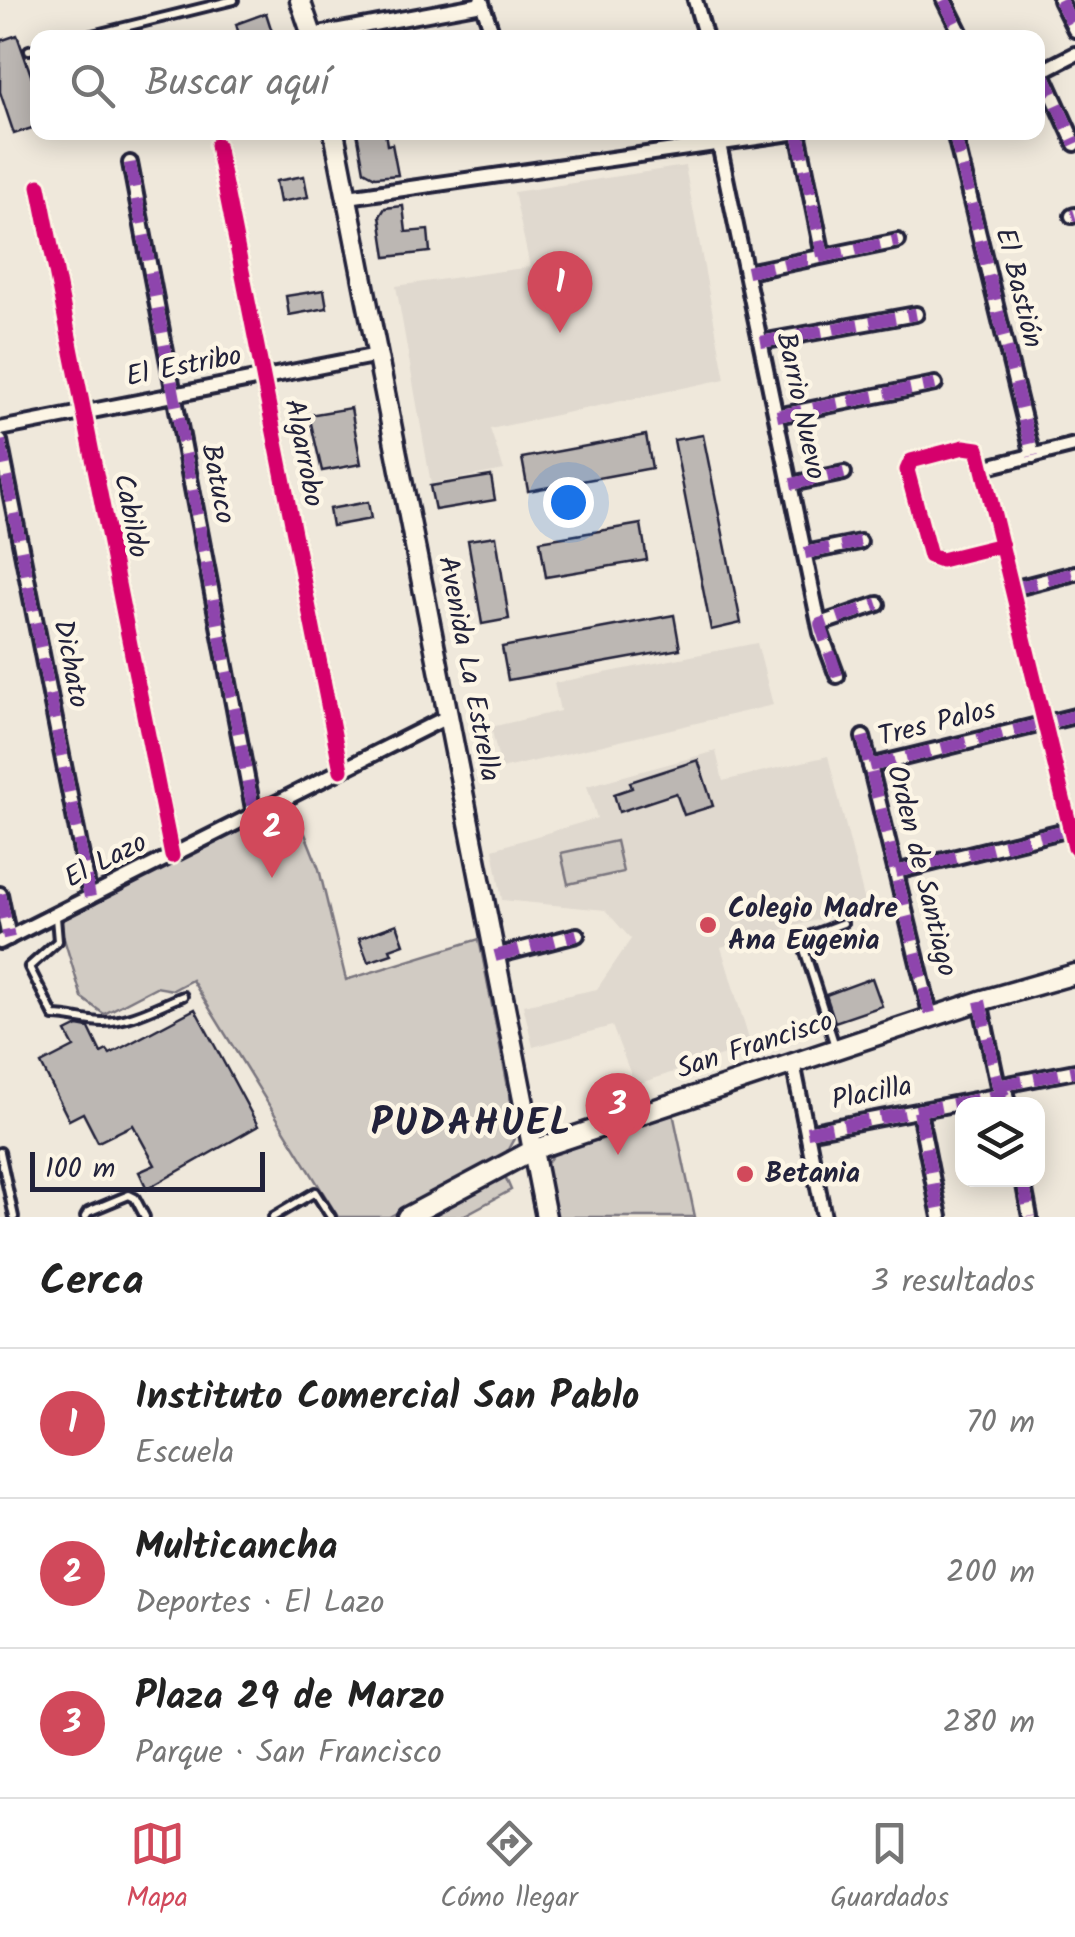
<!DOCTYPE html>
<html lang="es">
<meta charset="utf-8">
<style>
body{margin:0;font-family:Kalam,sans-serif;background:#f6f6f6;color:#222}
.controls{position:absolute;right:30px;bottom:30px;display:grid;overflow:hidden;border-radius:20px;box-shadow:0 5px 25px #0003}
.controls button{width:90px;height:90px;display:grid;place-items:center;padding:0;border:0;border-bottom:2px solid #e0e0e0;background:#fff;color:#222;font:50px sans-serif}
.scale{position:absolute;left:30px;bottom:25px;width:235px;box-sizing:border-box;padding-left:10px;border:5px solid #22223b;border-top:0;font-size:28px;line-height:35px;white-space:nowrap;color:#22223b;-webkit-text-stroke:8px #fcf5e5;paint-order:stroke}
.you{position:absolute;left:568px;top:502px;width:35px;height:35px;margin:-25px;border:8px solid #fff;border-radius:50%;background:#1a73e8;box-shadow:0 0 0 15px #1a73e833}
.badge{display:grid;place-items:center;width:65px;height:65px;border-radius:50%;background:#d1495b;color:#fff;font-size:32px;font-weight:700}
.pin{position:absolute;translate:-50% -82px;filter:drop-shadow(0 2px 5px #0008)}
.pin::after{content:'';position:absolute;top:52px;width:35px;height:30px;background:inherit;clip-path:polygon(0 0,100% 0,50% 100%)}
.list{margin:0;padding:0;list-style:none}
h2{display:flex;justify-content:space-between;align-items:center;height:130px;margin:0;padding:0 40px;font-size:42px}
h2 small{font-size:32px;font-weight:400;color:#767676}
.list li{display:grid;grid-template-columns:65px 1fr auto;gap:30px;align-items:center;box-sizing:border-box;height:150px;padding:0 40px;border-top:2px solid #e0e0e0}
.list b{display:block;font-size:38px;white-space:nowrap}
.list p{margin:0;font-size:32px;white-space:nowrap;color:#767676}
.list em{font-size:32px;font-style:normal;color:#767676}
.icon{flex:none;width:55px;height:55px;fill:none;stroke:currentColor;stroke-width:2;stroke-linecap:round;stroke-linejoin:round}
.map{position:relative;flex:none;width:1075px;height:1217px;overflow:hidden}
.search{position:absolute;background:#fff;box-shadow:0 5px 25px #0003;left:30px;right:30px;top:30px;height:110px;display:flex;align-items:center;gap:25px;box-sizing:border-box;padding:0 35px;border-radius:20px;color:#767676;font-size:38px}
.sheet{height:580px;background:#fff}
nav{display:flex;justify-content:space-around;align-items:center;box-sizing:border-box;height:140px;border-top:2px solid #e0e0e0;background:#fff;font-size:28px;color:#767676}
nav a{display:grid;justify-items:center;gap:5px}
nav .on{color:#d1495b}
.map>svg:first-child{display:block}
.built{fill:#e0d9cf}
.green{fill:#d1cbc3;stroke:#7a767f;stroke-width:2.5}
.building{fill:#bcb7b3;stroke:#22223b;stroke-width:2.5}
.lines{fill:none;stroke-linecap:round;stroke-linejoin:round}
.service-casing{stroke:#22223b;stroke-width:14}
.minor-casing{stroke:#22223b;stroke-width:20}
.secondary-casing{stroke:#22223b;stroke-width:25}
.service{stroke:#fcf5e5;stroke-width:6}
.minor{stroke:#fcf5e5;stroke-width:12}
.secondary{stroke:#fcf5e5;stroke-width:18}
.quiet{stroke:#8e44ad;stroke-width:12;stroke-dasharray:25 12;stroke-linecap:butt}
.cycleway-casing{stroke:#fcf5e5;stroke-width:21}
.cycleway{stroke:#d6006c;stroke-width:15}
.poi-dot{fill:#d1495b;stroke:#fcf5e5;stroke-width:4}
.labels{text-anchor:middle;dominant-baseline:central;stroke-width:9;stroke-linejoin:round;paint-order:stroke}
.street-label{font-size:28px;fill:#22223b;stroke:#fcf5e5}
.poi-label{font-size:28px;font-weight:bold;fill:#22223b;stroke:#fcf5e5;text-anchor:start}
.district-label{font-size:38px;font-weight:bold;letter-spacing:2.5px;fill:#22223b;stroke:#fcf5e5}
</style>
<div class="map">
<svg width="1075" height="1217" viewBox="0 0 1075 1217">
<rect width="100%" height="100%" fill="#efe8db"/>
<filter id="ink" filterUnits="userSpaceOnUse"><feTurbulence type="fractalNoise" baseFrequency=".01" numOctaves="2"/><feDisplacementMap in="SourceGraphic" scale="20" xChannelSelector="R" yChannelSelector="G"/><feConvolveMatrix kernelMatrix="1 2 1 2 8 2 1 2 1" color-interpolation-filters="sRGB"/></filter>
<g filter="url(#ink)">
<!-- built -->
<g class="built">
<path d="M685,166L725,379L490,429L504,470L431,484L396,286L530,267L514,192Z"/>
<path d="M757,643L773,705L501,769L491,727L560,711L554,683Z"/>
<path d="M716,751L723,781L828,756L866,906L721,947L751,1046L635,1085L612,1026L533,1047L523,1005L597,989L631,939L605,910L502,900L493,849L597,818L587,786Z"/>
</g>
<!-- green -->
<g class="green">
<path d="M292,801L319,869L346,980L479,939L517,1133L506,1153L389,1217H338L192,980L173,990L156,987L104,1014L82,998L59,922Z"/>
<path d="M616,841L623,872L568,884L561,853Z"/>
<path d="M672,1108L695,1217H556L546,1164L560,1146Z"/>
<path d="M505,1176L511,1190L461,1217H430Z"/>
</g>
<!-- building -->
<g class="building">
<path d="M266,13L274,38H240L236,24Z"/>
<path d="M17,35L38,95V126L14,134L0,92V41Z"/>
<path d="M357,132H385L387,145L392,144L398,175L375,177L364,171Z"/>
<path d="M304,176L308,197L280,202L276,181Z"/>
<path d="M403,206L406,232L428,230L430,252L386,257L380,216L385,208Z"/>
<path d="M324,290L327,308L289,315L286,296Z"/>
<path d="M351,408L361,464L322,471L309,415Z"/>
<path d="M646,435L652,468L528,491L522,458Z"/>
<path d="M703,435L741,623L711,630L674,440Z"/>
<path d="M491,476L495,500L435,510L430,486Z"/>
<path d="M368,502L371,519L332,526L329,509Z"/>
<path d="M641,524L647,560L546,577L540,541Z"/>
<path d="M496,536L509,619L482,624L468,540Z"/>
<path d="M674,615L680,649L508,680L502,647Z"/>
<path d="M698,760L713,806L684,815L676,793L619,812L614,794L632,788L630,782Z"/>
<path d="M397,924L404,944L390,949L392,954L368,962L359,938Z"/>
<path d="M872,978L882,1006L835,1022L826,995Z"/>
<path d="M195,1009L258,1126L147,1189L139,1172L155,1165L133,1125L98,1142L83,1113L69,1120L41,1064L74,1047L66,1032L78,1026L89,1028L101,1053L107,1050L110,1054Z"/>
</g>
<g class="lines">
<!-- service casing -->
<g class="service-casing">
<g id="service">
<path d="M80,38L234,0"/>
<path d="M29,50L38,48"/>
<path d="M56,917L58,941L29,967L54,1016C71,1016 87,1022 103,1022C131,1021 157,1006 183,996"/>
<path d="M835,1046L803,946L811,935L843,923"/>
<path d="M0,1152L14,1217"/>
<path d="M85,1217L88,1212L129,1195L135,1198L145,1217"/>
<path d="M273,1217L315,1192L331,1217"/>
</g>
</g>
<!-- minor casing -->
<g class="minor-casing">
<g id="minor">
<path d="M481,0L494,38"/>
<path d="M695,0L706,38"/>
<path d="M944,0L963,38"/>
<path d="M1060,0L1075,30"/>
<path d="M313,35L482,4"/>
<path d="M1042,71L1075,144"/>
<path d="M1038,73L1075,54"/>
<path d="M954,132L1033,456"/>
<path d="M719,144L821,633L837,676"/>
<path d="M217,145L341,770"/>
<path d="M130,163L254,814"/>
<path d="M39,186L172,856"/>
<path d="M348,197L798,132L823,256"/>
<path d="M1072,216L1075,215"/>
<path d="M747,272L898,241"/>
<path d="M761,342L916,314"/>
<path d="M777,416L935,384"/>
<path d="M0,429L378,355"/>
<path d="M0,441L90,897"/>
<path d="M983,468L1075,445"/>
<path d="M791,484L844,473"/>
<path d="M1002,545L941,560L930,556L907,470L911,461L964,447L978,449L1075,848"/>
<path d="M805,553L860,542"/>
<path d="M1012,589L1075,573"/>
<path d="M820,624L878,604"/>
<path d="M863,737L931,1017"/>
<path d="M870,766L1075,716"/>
<path d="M896,872L1070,829"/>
<path d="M0,894L9,938"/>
<path d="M0,942L449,716"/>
<path d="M495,956L577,935"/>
<path d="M980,1001L998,1086L1006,1094L1008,1104"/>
<path d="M793,1063L824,1217"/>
<path d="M998,1086L1075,1071"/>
<path d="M919,1111L940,1217"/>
<path d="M807,1132L1006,1094"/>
<path d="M1023,1180L1030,1217"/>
</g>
</g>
<!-- secondary casing -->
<g class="secondary-casing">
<g id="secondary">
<path d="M300,0L313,38"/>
<path d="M334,132L546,1217"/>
<path d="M407,1217L533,1150L980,1001L1075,974"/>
</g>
</g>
<!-- service -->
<use href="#service" class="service"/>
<!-- minor -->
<use href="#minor" class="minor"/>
<!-- secondary -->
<use href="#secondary" class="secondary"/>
<!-- quiet -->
<g class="quiet">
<path d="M944,0L963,38"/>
<path d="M1060,0L1075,30"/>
<path d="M1042,71L1075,144"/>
<path d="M798,132L823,256"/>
<path d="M954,132L1033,456"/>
<path d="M130,163L254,814"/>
<path d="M1072,216L1075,215"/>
<path d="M747,272L898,241"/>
<path d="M761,342L916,314"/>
<path d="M777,416L935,384"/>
<path d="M0,441L90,897"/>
<path d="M791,484L844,473"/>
<path d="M805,553L860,542"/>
<path d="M1012,589L1075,573"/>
<path d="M837,676L820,624L878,604"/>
<path d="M863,737L931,1017"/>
<path d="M870,766L1075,716"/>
<path d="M896,872L1070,829"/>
<path d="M0,894L9,938"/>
<path d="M495,956L577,935"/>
<path d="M980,1001L998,1086L1007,1100"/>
<path d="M998,1086L1075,1071"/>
<path d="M919,1111L940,1217"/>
<path d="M807,1132L1006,1094"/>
<path d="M1023,1180L1030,1217"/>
</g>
<!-- cycleway casing -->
<g class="cycleway-casing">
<g id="cycleway">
<path d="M217,145L341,770"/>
<path d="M39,186L172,856"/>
<path d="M1002,545L941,560L930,556L907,470L911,461L964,447L978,449L1075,848"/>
</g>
</g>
<!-- cycleway -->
<use href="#cycleway" class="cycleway"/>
</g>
</g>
<!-- markers -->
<g class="poi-dot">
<circle cx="708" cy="925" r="10"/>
<circle cx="745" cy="1174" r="10"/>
</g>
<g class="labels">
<!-- street labels -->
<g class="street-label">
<text transform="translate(1018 288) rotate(76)">El Bastión</text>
<text transform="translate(184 367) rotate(-11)">El Estribo</text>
<text transform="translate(800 406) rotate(78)">Barrio Nuevo</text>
<text transform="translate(303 453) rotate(79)">Algarrobo</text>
<text transform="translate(217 484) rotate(79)">Batuco</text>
<text transform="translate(130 516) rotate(79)">Cabildo</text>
<text transform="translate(70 664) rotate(79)">Dichato</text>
<text transform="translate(468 669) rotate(79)">Avenida La Estrella</text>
<text transform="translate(937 724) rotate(-14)">Tres Palos</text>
<text transform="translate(106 861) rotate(-27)">El Lazo</text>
<text transform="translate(921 871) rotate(76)">Orden de Santiago</text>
<text transform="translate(755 1046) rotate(-18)">San Francisco</text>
<text transform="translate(872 1094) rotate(-11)">Placilla</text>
</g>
<!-- poi labels -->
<g class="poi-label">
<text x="728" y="909">Colegio Madre<tspan x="728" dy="32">Ana Eugenia</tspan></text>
<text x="765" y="1174">Betania</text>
</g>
<!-- district labels -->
<g class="district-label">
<text x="472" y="1125">PUDAHUEL</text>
</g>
</g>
</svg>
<div class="controls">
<button><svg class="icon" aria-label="layers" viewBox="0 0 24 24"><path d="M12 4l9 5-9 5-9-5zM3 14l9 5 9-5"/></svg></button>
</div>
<div class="scale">100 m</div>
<div class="you"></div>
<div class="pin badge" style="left:560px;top:333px">1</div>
<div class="pin badge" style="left:272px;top:878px">2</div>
<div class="pin badge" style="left:618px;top:1155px">3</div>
<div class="search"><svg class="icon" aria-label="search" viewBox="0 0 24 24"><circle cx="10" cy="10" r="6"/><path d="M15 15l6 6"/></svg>Buscar aquí</div>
</div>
<section class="sheet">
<h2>Cerca<small>3 resultados</small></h2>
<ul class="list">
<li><span class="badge">1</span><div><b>Instituto Comercial San Pablo</b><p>Escuela</p></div><em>70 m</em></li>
<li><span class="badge">2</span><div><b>Multicancha</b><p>Deportes · El Lazo</p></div><em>200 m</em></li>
<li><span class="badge">3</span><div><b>Plaza 29 de Marzo</b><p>Parque · San Francisco</p></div><em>280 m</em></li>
</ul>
</section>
<nav>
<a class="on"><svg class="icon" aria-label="map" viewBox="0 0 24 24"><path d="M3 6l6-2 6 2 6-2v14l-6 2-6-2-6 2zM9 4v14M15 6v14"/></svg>Mapa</a>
<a><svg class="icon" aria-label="directions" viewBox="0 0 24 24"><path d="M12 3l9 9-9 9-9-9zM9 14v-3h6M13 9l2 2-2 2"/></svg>Cómo llegar</a>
<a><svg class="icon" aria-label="saved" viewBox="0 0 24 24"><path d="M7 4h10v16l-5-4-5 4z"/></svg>Guardados</a>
</nav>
